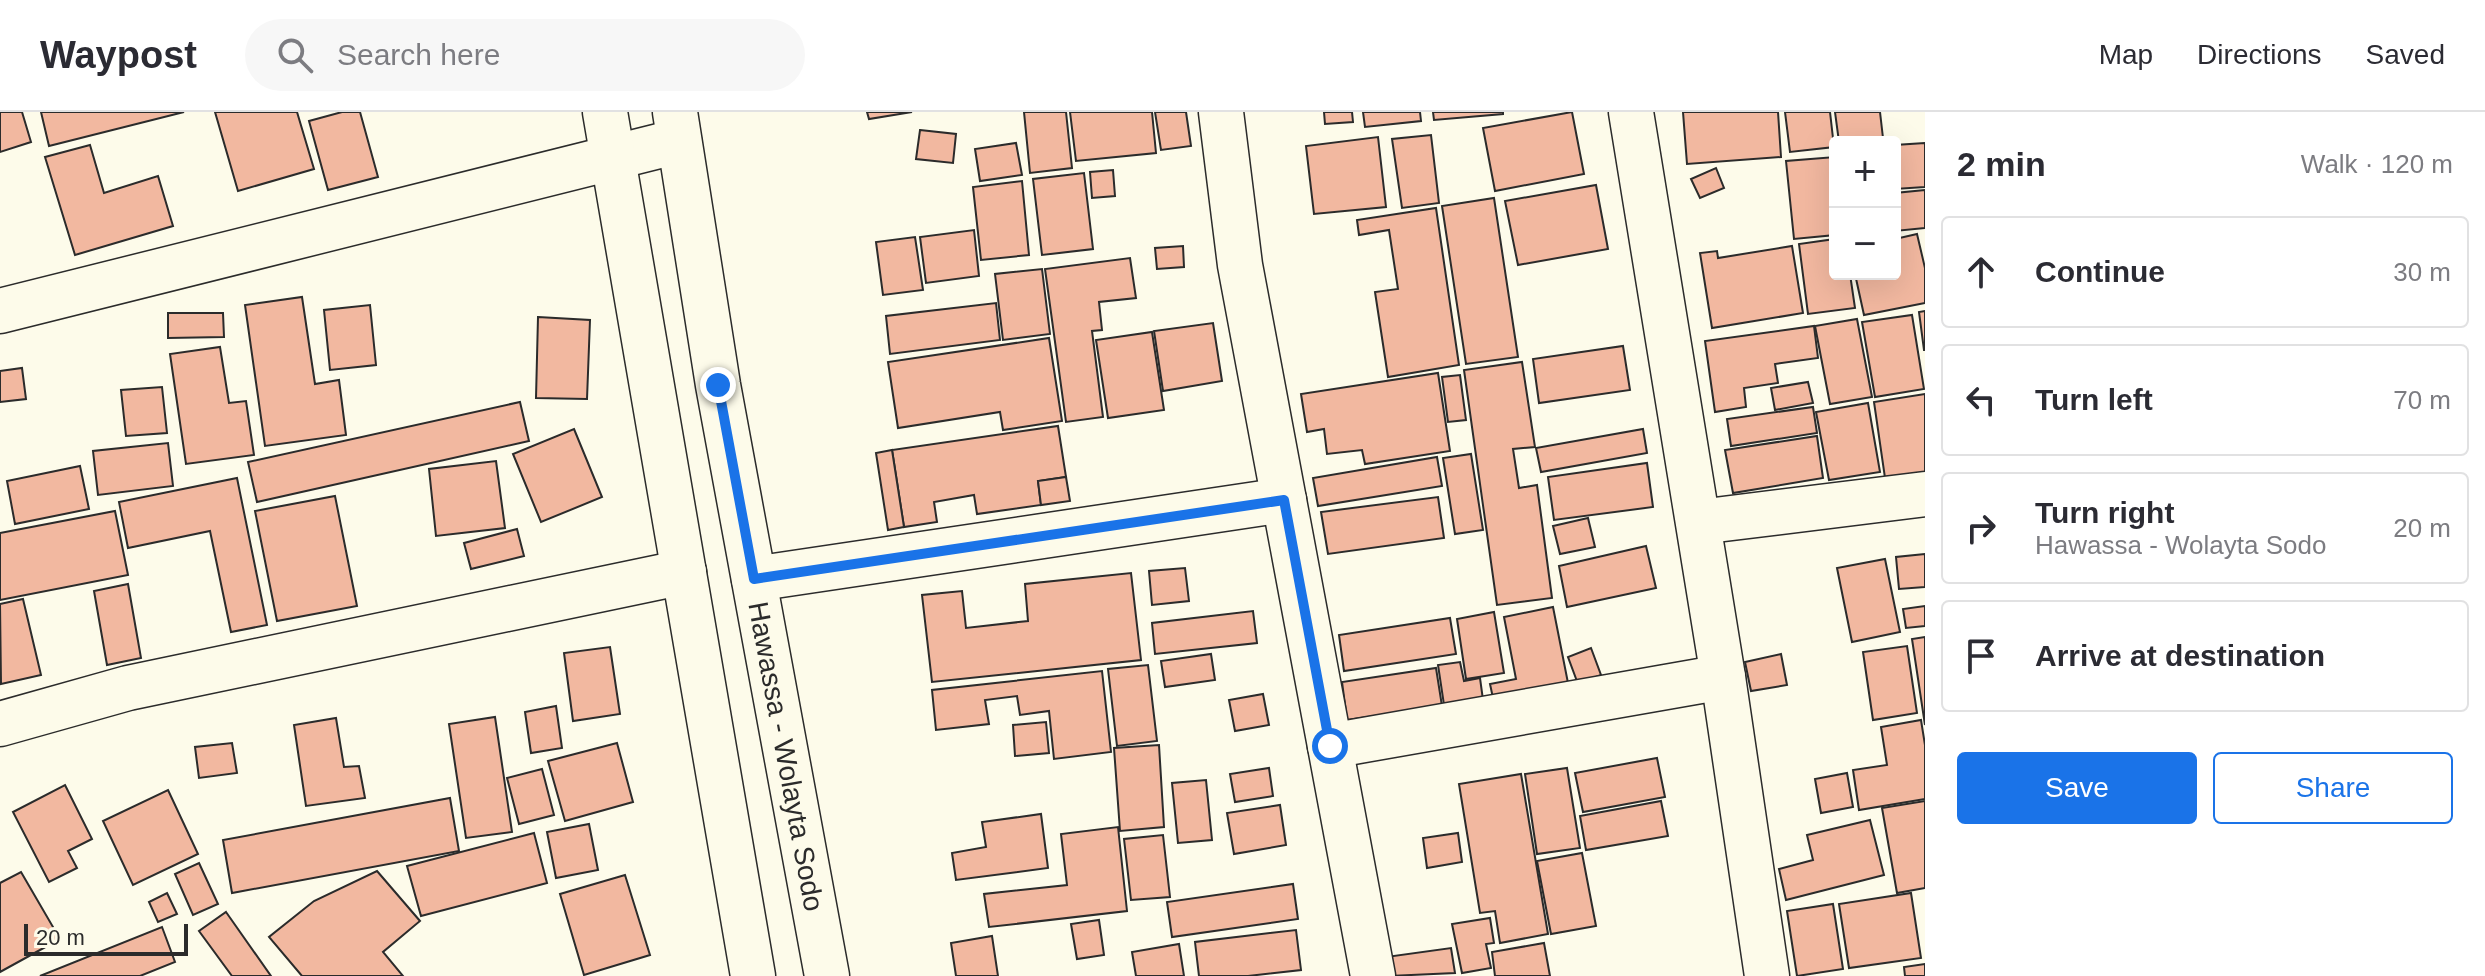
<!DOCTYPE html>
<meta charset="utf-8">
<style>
body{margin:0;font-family:Helvetica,sans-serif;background:#f7f7f7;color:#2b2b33}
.controls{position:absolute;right:24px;top:24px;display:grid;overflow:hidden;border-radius:8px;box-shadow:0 8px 32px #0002}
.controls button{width:72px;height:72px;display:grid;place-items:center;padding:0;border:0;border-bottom:2px solid #e1e1e2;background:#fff;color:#2b2b33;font:40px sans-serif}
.scale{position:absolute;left:24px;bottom:20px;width:164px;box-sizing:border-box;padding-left:8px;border:4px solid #2b2b2b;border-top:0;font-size:22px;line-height:28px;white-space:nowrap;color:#2b2b2b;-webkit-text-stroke:6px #fdfbea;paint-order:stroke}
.stop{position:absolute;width:24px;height:24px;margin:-18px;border:6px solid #1a73e8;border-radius:50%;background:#fff}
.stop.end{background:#1a73e8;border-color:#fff;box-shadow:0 2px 8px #0008}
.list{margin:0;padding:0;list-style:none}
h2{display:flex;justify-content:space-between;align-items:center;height:104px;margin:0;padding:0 32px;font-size:34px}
h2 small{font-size:26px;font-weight:400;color:#7c7c81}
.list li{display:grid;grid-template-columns:52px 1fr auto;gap:24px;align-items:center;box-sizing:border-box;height:112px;margin:0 16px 16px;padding:0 16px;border:2px solid #e1e1e2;border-radius:8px}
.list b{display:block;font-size:30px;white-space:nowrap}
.list p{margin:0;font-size:26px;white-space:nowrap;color:#7c7c81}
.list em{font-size:26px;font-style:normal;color:#7c7c81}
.actions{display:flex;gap:16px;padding:24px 32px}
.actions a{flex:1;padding:18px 0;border:2px solid #1a73e8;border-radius:8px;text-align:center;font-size:28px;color:#1a73e8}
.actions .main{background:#1a73e8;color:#fff}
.icon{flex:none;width:44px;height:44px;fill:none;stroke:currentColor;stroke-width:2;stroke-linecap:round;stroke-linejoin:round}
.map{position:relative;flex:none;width:1925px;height:864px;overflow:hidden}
header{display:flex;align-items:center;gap:48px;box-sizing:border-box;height:112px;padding:0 40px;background:#fff;border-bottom:2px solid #e1e1e2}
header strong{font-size:38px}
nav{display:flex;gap:44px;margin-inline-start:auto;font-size:28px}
.search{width:560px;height:72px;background:#f7f7f7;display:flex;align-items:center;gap:20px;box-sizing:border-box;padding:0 28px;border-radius:44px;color:#7c7c81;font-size:30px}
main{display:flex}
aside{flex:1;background:#fff}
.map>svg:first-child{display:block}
.building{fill:#f2b8a0;stroke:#2b2b2b;stroke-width:2}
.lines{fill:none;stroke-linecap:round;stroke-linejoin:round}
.minor-casing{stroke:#2b2b2b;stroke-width:47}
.major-casing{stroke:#2b2b2b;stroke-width:47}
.minor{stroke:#fdfbea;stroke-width:44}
.major{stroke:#fdfbea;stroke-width:44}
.route{stroke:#1a73e8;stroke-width:10}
.labels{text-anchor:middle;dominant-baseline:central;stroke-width:6;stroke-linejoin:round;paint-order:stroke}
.street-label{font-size:28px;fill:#2b2b2b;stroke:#fdfbea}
</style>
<header>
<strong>Waypost</strong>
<div class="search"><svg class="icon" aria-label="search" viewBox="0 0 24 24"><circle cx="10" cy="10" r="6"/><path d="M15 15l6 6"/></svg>Search here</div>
<nav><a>Map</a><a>Directions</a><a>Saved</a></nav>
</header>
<main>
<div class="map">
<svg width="1925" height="864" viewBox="0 0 1925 864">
<rect width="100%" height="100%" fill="#fdfbea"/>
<!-- building -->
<g class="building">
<path d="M0,0H22L31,30L0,40Z"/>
<path d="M41,0H184L49,34Z"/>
<path d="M215,0H297L314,57L238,79Z"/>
<path d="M342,0H360L378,65L328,78L309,9Z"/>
<path d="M867,0H912L869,7Z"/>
<path d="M1024,0H1066L1072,56L1030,61Z"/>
<path d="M1070,0H1152L1156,41L1076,49Z"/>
<path d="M1155,0H1186L1191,34L1161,38Z"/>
<path d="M1324,0H1352L1353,10L1325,12Z"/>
<path d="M1363,0H1420L1421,9L1365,15Z"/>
<path d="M1433,0H1503V2L1434,8Z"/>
<path d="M1572,0L1584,62L1495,79L1483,16Z"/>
<path d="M1683,0H1778L1781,45L1687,52Z"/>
<path d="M1785,0H1830L1834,35L1790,40Z"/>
<path d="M1835,0H1880L1883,26L1839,30Z"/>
<path d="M920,18L956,22L953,51L916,47Z"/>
<path d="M1431,23L1439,91L1402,96L1392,27Z"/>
<path d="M1378,25L1386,95L1314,102L1306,34Z"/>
<path d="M1016,31L1022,63L980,69L975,37Z"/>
<path d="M1925,31V75L1895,77V33Z"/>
<path d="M90,33L104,81L158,64L173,114L75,143L45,45Z"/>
<path d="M1835,45V123L1794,127L1786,49Z"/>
<path d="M1716,56L1724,76L1700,86L1691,67Z"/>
<path d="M1113,58L1115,84L1092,86L1090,60Z"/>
<path d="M1084,61L1093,137L1042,143L1033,67Z"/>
<path d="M1022,69L1029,143L981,148L973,75Z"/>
<path d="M1596,73L1608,137L1518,153L1505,89Z"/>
<path d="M1925,78V116L1895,119V81Z"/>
<path d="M1494,86L1518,245L1466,252L1442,94Z"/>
<path d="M1436,96L1459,253L1388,265L1375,180L1398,177L1389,118L1359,123L1357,108Z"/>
<path d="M974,118L979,164L926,171L920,125Z"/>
<path d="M1917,122L1925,156V191L1864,203L1855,162H1895V127Z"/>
<path d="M915,125L923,178L883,183L876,130Z"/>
<path d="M1835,127V162H1850L1855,196L1808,202L1799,132Z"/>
<path d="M1183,134L1184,155L1157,157L1155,136Z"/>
<path d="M1792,134L1803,201L1712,216L1700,141L1717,139L1718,146Z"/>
<path d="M1130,146L1136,186L1099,190L1102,218L1092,219L1103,305L1066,310L1045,157Z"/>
<path d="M1042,157L1050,222L1003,228L995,162Z"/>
<path d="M302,185L315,272L339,268L346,323L265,334L245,193Z"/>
<path d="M996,191L1000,228L890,242L886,204Z"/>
<path d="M370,193L376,253L330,258L324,198Z"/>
<path d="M1925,199V238H1924L1919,200Z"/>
<path d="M168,201H223L224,225L168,226Z"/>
<path d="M1912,203L1924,277L1875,285L1862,210Z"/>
<path d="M538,205L590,208L587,287L536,286Z"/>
<path d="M1857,207L1872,285L1830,292L1815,214Z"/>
<path d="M1213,211L1222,269L1163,279L1154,219Z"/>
<path d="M1814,214L1818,246L1775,252L1778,271L1744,276L1746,295L1715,300L1705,229Z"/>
<path d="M1152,220L1164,298L1108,306L1096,228Z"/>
<path d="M1049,226L1062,309L1003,318L1000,300L898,316L888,250Z"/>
<path d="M1623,234L1630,278L1539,291L1533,247Z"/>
<path d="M220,235L229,291L246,289L254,343L186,352L170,242Z"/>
<path d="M1522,250L1535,335L1513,337L1519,376L1537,373L1552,486L1497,493L1464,258Z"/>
<path d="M22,256L26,287L0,290V259Z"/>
<path d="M1438,261L1450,339L1365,352L1362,338L1327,342L1324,317L1307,320L1301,282Z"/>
<path d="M1460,263L1466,308L1448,310L1442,265Z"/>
<path d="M1808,270L1813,291L1775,298L1771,276Z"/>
<path d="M162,275L167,321L126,324L121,278Z"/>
<path d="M1925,282V361L1885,366L1874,290Z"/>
<path d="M520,290L529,329L257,390L248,350Z"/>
<path d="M1868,291L1880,360L1829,368L1816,300Z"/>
<path d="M1813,295L1817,321L1731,334L1727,307Z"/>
<path d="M1058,314L1066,365L1038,369L1041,393L977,402L974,383L934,390L937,410L904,415L892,338Z"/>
<path d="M574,317L602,385L541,410L513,342Z"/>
<path d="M1643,317L1647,341L1541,360L1536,336Z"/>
<path d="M1817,324L1823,366L1733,381L1725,338Z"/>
<path d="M168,331L173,374L98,383L93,339Z"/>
<path d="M892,338L904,415L888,418L876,341Z"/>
<path d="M1471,342L1483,418L1455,422L1443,346Z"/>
<path d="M1437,345L1442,374L1318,394L1313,366Z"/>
<path d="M496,349L505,416L436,424L429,357Z"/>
<path d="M1647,351L1653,395L1554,408L1548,365Z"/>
<path d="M80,354L89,397L15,412L7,369Z"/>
<path d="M1066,365L1070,389L1041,393L1038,369Z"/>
<path d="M237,366L267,513L231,520L210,419L128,436L119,390Z"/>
<path d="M335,384L357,494L277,509L255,399Z"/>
<path d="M1438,385L1444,426L1328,442L1321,400Z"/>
<path d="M115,399L128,463L0,488V421Z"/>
<path d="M1588,406L1595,435L1560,442L1553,414Z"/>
<path d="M517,417L524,444L471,457L464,431Z"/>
<path d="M1646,434L1656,476L1567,495L1559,454Z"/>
<path d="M1925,442V475L1899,477L1896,445Z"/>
<path d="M1885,447L1900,520L1852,530L1837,456Z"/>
<path d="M1185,456L1189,489L1152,493L1149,459Z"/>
<path d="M1131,461L1141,548L932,570L922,483L962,479L966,516L1028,509L1025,472Z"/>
<path d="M128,472L141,546L107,553L94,479Z"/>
<path d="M23,487L41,563L1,572L0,492Z"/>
<path d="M1925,494V514L1906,516L1903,497Z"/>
<path d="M1553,495L1568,571L1493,586L1490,572L1516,567L1504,505Z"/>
<path d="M1253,499L1257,531L1155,542L1152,511Z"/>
<path d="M1494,500L1504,561L1466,567L1457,507Z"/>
<path d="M1450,506L1456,542L1344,559L1339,523Z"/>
<path d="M1925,525V613L1912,527Z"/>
<path d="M1907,534L1917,601L1873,608L1863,540Z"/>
<path d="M610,535L620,602L573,609L564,541Z"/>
<path d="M1591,536L1601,563L1578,572L1568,545Z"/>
<path d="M1211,542L1215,568L1165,575L1161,549Z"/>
<path d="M1781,542L1787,573L1751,579L1745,550Z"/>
<path d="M1460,550L1464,569L1480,566L1483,588L1444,593L1438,553Z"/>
<path d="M1148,553L1157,629L1117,634L1108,557Z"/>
<path d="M1436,556L1442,594L1347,608L1342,570Z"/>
<path d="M1102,559L1111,640L1054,647L1049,599L1020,603L1017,584L985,588L989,612L936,618L932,578Z"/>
<path d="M1263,582L1269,613L1235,619L1229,588Z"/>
<path d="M556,594L562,636L531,641L525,600Z"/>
<path d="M495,605L512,720L466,726L449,612Z"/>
<path d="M336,606L344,655L359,654L365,686L306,694L294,613Z"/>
<path d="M1921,608L1925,633V687L1859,698L1853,658L1887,653L1881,615Z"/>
<path d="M1046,610L1049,641L1015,644L1013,613Z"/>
<path d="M232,631L237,661L199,666L195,635Z"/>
<path d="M617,631L633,690L565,709L548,649Z"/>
<path d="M1159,633L1164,715L1120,719L1114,636Z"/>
<path d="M1657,646L1665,685L1583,700L1575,661Z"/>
<path d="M1269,656L1273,684L1235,690L1230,662Z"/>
<path d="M1567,656L1580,736L1537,742L1525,662Z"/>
<path d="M542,657L554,703L519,712L507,666Z"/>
<path d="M1847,661L1853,695L1821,701L1815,667Z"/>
<path d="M1521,662L1548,822L1500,831L1495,799L1480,801L1459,672Z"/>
<path d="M1206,668L1212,728L1178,731L1172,671Z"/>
<path d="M65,673L92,727L68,739L77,756L49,770L13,700Z"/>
<path d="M168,678L198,742L133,773L103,709Z"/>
<path d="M450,686L459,739L232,781L223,728Z"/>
<path d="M1661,689L1668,724L1586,738L1580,704Z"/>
<path d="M1925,689V776L1897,781L1882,696Z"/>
<path d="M1280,693L1286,733L1234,742L1227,701Z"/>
<path d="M1041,702L1048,756L956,768L952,741L986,735L982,710Z"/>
<path d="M1870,708L1884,763L1786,788L1779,757L1813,748L1807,723Z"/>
<path d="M589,712L598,758L556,766L547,720Z"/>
<path d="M1118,715L1127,799L989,815L984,782L1067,773L1061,722Z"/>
<path d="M534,721L547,771L421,804L407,754Z"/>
<path d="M1458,721L1462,750L1427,756L1423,726Z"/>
<path d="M1163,723L1170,785L1131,788L1124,727Z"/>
<path d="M1582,741L1596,814L1551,822L1537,749Z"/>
<path d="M199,751L218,792L193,803L175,762Z"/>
<path d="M377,759L420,809L383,840L403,864H302L269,825L314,789Z"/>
<path d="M21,760L60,827L0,860V771Z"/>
<path d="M625,763L650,843L584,863L560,782Z"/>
<path d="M1293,772L1298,807L1172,825L1167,790Z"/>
<path d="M167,781L177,802L158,810L149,790Z"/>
<path d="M1911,781L1921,846L1849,856L1839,792Z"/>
<path d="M1833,792L1843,857L1797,864L1787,799Z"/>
<path d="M226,800L271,864H232L199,819Z"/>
<path d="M1490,806L1494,831L1486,832L1491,856L1462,861L1452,812Z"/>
<path d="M1099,808L1104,843L1077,847L1071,812Z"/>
<path d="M162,815L175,850L140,864H40Z"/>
<path d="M1296,818L1301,858L1248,864H1199L1195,830Z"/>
<path d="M992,824L998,864H956L951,831Z"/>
<path d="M1544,831L1550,864H1495L1492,840Z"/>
<path d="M1179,832L1184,864H1136L1132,840Z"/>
<path d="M1451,836L1455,861L1389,864L1386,845Z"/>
<path d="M1925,852V864H1905L1904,855Z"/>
</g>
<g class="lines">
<!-- minor casing -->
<g class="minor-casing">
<g id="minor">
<path d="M1221,0L1240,153L1373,864"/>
<path d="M1631,0L1723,565L1767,864"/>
<path d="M0,199L679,29"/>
<path d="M1699,410L1925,382"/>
<path d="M754,467L1284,388"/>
<path d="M0,612L128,576L684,460"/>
<path d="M1330,634L1723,565"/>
</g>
</g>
<!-- major casing -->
<g class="major-casing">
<g id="major">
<path d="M605,0L753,864"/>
<path id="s1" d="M675,0L718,273L827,864"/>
</g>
</g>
<!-- minor -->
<use href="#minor" class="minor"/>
<!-- major -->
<use href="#major" class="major"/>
</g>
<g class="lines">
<!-- route -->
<path class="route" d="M718,273L754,467L1284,388L1330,634"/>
</g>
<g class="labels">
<!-- street labels -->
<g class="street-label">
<text stroke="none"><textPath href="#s1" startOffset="654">Hawassa - Wolayta Sodo</textPath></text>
</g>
</g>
</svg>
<div class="controls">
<button>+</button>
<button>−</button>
</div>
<div class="scale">20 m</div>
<div class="stop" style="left:1330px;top:634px"></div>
<div class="stop end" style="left:718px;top:273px"></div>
</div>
<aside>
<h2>2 min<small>Walk · 120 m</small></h2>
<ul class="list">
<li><svg class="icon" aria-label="ahead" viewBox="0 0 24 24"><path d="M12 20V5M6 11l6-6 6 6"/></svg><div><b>Continue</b></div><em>30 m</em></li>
<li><svg class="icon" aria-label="left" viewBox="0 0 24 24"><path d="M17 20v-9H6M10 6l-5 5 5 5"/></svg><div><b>Turn left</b></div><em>70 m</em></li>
<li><svg class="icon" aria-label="right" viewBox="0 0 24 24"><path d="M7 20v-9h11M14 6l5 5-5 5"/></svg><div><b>Turn right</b><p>Hawassa - Wolayta Sodo</p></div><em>20 m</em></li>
<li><svg class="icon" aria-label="arrive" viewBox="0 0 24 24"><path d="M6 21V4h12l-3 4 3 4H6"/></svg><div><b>Arrive at destination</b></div></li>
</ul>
<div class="actions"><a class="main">Save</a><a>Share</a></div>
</aside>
</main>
